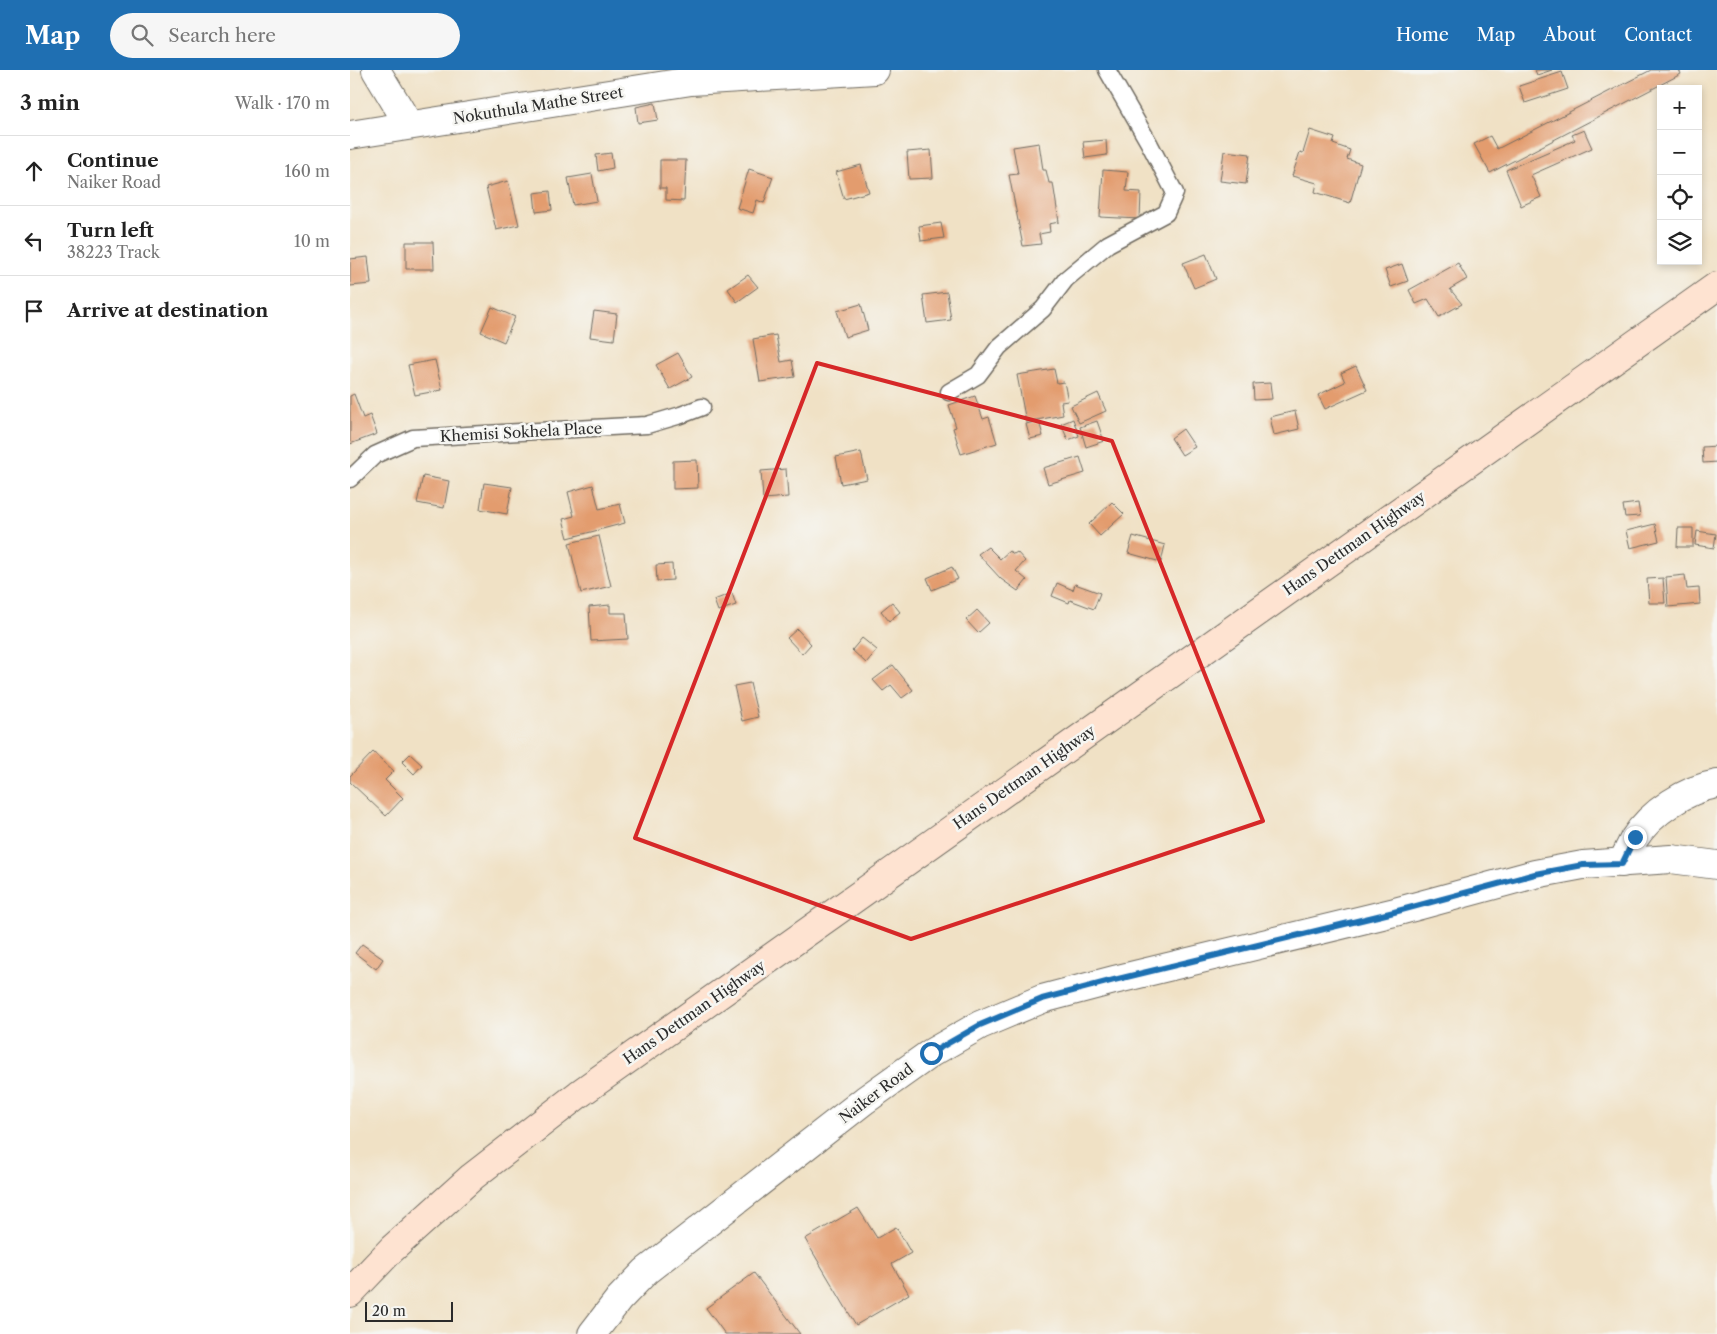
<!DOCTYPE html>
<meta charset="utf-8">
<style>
body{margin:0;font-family:"Libre Caslon Text",serif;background:#f6f6f6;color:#222}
.controls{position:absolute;right:15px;top:15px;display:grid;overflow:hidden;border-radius:0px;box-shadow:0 2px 8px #0003}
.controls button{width:45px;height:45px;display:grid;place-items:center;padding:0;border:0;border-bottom:1px solid #e0e0e0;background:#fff;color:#222;font:25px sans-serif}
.scale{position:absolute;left:15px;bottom:12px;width:88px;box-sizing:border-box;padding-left:5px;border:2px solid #2b2b2b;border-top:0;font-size:14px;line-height:18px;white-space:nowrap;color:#2b2b2b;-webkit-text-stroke:4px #f6f6f2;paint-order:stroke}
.stop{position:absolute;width:15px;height:15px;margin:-11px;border:4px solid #1f6fb2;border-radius:50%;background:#fff}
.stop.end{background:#1f6fb2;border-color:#fff;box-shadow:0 1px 5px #0008}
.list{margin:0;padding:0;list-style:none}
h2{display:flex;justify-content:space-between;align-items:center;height:65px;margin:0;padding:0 20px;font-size:21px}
h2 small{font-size:16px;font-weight:400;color:#767676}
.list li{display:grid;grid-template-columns:32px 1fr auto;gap:15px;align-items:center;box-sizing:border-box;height:70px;padding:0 20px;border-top:1px solid #e0e0e0}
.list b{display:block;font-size:19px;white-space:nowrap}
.list p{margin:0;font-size:16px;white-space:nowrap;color:#767676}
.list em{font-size:16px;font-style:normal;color:#767676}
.icon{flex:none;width:28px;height:28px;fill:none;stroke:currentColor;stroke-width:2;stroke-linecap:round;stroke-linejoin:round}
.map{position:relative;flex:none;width:1367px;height:1264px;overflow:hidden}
header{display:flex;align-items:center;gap:30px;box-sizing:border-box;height:70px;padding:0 25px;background:#1f6fb2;color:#fff}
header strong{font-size:24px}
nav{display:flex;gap:28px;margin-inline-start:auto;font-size:18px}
.search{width:350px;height:45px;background:#f6f6f6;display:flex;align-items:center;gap:12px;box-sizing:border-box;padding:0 18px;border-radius:28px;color:#767676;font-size:19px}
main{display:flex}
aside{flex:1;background:#fff}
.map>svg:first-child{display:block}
.building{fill:#e39c6e}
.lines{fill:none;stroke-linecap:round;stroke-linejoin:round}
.lane-casing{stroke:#706b61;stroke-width:19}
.street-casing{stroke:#706b61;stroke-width:30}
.secondary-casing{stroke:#706b61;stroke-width:30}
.lane{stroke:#fff;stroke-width:16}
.street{stroke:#fff;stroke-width:28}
.secondary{stroke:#fee3d1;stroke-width:28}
.route{stroke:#1f6fb2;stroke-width:6}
.marked{fill:none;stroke:#d62828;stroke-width:4;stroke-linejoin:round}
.labels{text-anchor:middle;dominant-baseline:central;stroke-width:5;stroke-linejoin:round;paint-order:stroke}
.street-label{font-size:15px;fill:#2b2b2b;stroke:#f6f6f2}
</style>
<header>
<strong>Map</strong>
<div class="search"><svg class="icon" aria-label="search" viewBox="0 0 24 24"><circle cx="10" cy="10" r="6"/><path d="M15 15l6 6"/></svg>Search here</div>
<nav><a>Home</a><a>Map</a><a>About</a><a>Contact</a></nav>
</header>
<main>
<aside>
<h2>3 min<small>Walk · 170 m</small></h2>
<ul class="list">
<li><svg class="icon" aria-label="ahead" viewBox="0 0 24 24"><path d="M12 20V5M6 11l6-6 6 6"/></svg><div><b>Continue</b><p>Naiker Road</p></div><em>160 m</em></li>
<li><svg class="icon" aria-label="left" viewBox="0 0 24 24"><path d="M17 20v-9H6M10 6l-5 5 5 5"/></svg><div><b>Turn left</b><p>38223 Track</p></div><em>10 m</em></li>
<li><svg class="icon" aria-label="arrive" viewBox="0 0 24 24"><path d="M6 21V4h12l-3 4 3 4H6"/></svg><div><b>Arrive at destination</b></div></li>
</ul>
</aside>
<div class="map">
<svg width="1367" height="1264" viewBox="0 0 1367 1264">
<rect width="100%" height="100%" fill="#f6f6f2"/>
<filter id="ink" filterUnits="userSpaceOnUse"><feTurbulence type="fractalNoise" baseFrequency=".02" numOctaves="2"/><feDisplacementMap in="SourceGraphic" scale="10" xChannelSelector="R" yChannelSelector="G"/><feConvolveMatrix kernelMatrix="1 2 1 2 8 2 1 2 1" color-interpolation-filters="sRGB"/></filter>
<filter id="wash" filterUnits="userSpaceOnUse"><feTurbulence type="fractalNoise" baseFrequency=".0096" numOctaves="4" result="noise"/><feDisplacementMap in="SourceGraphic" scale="20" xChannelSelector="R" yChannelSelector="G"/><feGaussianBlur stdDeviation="1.12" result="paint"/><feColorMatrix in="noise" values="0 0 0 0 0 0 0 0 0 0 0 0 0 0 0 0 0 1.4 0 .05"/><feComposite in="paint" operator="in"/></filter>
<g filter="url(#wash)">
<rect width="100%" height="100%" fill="#f0e1c5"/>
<g id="blocks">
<!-- building -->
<g class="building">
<path d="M1185,0H1202L1187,5Z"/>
<path d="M1301,0H1329L1331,4L1140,103L1124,74L1140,66L1147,79Z"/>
<path d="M1212,2L1218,19L1175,33L1169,16Z"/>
<path d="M305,33L308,50L288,53L286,37Z"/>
<path d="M960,60L985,68L983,74L1000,80L997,89L1011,94L1000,133L965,122L967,113L942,106L950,82L953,83Z"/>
<path d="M1234,60L1242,78L1181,105L1191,127L1171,136L1156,100L1225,70L1222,65Z"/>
<path d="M756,70L757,85L735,88L733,72Z"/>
<path d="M689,73L693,100H696L699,113H703L709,152L699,154L700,162L689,164L691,174L673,176L659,105L668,104L663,77Z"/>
<path d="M581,80L583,108L559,109L557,82Z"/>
<path d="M874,81L900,84L896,114L870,111Z"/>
<path d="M261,83L263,98L248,101L246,85Z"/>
<path d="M310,90H336L334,131L316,130V118H310Z"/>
<path d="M511,95L519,122L494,129L486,102Z"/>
<path d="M399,99L423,107L414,133L407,130L403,143L387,138Z"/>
<path d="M753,100L778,102L776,121L791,122L790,149L750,147Z"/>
<path d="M242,104L247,131L223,135L218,108Z"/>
<path d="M158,111L169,155L146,160L136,117Z"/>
<path d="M200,121L202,140L186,142L184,123Z"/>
<path d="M591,153L594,168L571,171L569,156Z"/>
<path d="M56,172H83L84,199H56Z"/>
<path d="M856,184L866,209L844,218L833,193Z"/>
<path d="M18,187L21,214L0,216V189Z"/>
<path d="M1108,193L1117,209L1100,219L1112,234L1089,247L1078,229L1066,234L1059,220Z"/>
<path d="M1052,194L1058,211L1041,217L1035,200Z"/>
<path d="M398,205L408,217L387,232L378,219Z"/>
<path d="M597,222L601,250L577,253L573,225Z"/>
<path d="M511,234L518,260L495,267L487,241Z"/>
<path d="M142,237L165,247L154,272L131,262Z"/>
<path d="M244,241L267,244L264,270L240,267Z"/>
<path d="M426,265L431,292L442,290L445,307L410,312L403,269Z"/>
<path d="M328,283L342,307L320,319L306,295Z"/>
<path d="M85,290L92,320L65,325L58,295Z"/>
<path d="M1006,296L1017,320L975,339L968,325L995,312L991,303Z"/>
<path d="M704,299L707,313L714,312L718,331L711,332L713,345L676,352L667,305Z"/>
<path d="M920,313L922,329L904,330L903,314Z"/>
<path d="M748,323L756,341L729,353L721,336Z"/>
<path d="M4,324L13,348L20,345L27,364L0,374V326Z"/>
<path d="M625,326L633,349L639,347L647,373L611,384L603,358L606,357L599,335Z"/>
<path d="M945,341L949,359L924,365L920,347Z"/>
<path d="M723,349L729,366L718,370L711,354Z"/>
<path d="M689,351L693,366L680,369L676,354Z"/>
<path d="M747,351L754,371L736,377L730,357Z"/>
<path d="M833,359L845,377L832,385L821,368Z"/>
<path d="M1367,376V392L1353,393L1352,377Z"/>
<path d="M511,382L517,409L491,414L486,387Z"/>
<path d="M730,387L735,403L698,414L693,398Z"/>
<path d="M347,390L348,418L323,419V391Z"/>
<path d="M436,399L438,427L413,429L411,401Z"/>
<path d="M73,406L99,411L94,438L67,433Z"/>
<path d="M134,413L162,417L157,444L130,439Z"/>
<path d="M243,415L249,439L270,434L275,453L218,468L213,449L224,446L218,422Z"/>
<path d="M762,432L774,444L750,466L739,454Z"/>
<path d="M1288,433L1290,446L1275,447L1273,435Z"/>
<path d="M1305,454L1309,471L1280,478L1276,461Z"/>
<path d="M1328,458H1343V477H1327Z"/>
<path d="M1347,461L1366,464L1364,478L1345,475Z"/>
<path d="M249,466L261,516L231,523L219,473Z"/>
<path d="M783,466L815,475L811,492L778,483Z"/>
<path d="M638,477L650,489L659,481L664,484L667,482L675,491L666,501L677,510L668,521L651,509L628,484Z"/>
<path d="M322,494L323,510L307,511L306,495Z"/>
<path d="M602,497L608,509L582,520L577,508Z"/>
<path d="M1335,505L1337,519L1349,518L1350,534L1318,537L1316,507Z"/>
<path d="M1313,508L1315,533H1299L1297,509Z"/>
<path d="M707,513L723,520L725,514L750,523L744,539L720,530L719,533L702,526Z"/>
<path d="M382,523L386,535L368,541L364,530Z"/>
<path d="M542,532L550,542L539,551L531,541Z"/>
<path d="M260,535V543H276L278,569L241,571L239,537Z"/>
<path d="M627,540L639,553L628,563L616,550Z"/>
<path d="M447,559L461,574L452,584L437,568Z"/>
<path d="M512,568L527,580L516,593L502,580Z"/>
<path d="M543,595L563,620L552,628L541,615L533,621L523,610Z"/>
<path d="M400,613L408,647L392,651L384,616Z"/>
<path d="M23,682L44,701L35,710L53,728L36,746L0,712V706Z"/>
<path d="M60,684L72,695L64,704L52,692Z"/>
<path d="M12,874L33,889L26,899L5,883Z"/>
<path d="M508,1138L527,1168L546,1157L561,1183L542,1194L559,1224L506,1255L455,1169Z"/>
<path d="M404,1203L450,1264H375L356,1238Z"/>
</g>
</g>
</g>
<g filter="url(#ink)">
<use href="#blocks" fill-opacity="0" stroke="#706b61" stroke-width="1"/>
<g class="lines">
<!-- lane casing -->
<g class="lane-casing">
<g id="lane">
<path d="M599,322L628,305L649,277L693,239L716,209L758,174L816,143L825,123L799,73L757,0"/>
<path d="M0,409L25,385L63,368L297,355L331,345L352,337"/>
</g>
</g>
<!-- street casing -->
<g class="street-casing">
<g id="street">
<path d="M26,0L59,55"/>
<path d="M0,65L341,11L525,0"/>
<path d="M1272,793C1276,785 1280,777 1284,769C1301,742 1337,719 1367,714"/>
<path d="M242,1264L269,1229L296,1201L515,1030L581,983L630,955L692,929L764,910L1045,842L1185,804L1233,795L1321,789L1367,795"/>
</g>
</g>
<!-- secondary casing -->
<g class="secondary-casing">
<path id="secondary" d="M0,1223L42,1179L122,1107L229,1024L1367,216"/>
</g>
<!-- lane -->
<use href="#lane" class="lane"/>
<!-- street -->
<use href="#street" class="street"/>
<!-- secondary -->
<use href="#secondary" class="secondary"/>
</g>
</g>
<g class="lines" filter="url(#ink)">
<!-- route -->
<path class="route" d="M581,983L630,955L692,929L764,910L1044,842L1185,804L1233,795L1272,794L1285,767"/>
</g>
<!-- marked area -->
<path class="marked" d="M467,293L762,371L913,751L561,869L285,768Z"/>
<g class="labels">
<!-- street labels -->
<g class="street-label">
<text transform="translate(188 35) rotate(-9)">Nokuthula Mathe Street</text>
<text transform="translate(171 362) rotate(-3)">Khemisi Sokhela Place</text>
<text transform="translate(1004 473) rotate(-35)">Hans Dettman Highway</text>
<text transform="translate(674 707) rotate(-35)">Hans Dettman Highway</text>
<text transform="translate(344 942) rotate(-35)">Hans Dettman Highway</text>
<text transform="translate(526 1023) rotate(-37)">Naiker Road</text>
</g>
</g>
</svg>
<div class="controls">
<button>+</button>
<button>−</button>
<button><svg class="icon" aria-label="locate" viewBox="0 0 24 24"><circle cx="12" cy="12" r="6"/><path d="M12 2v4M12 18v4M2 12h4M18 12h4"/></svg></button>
<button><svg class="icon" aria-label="layers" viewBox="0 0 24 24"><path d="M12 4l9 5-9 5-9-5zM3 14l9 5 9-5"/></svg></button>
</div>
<div class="scale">20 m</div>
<div class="stop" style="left:581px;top:983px"></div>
<div class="stop end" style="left:1285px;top:767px"></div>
</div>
</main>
